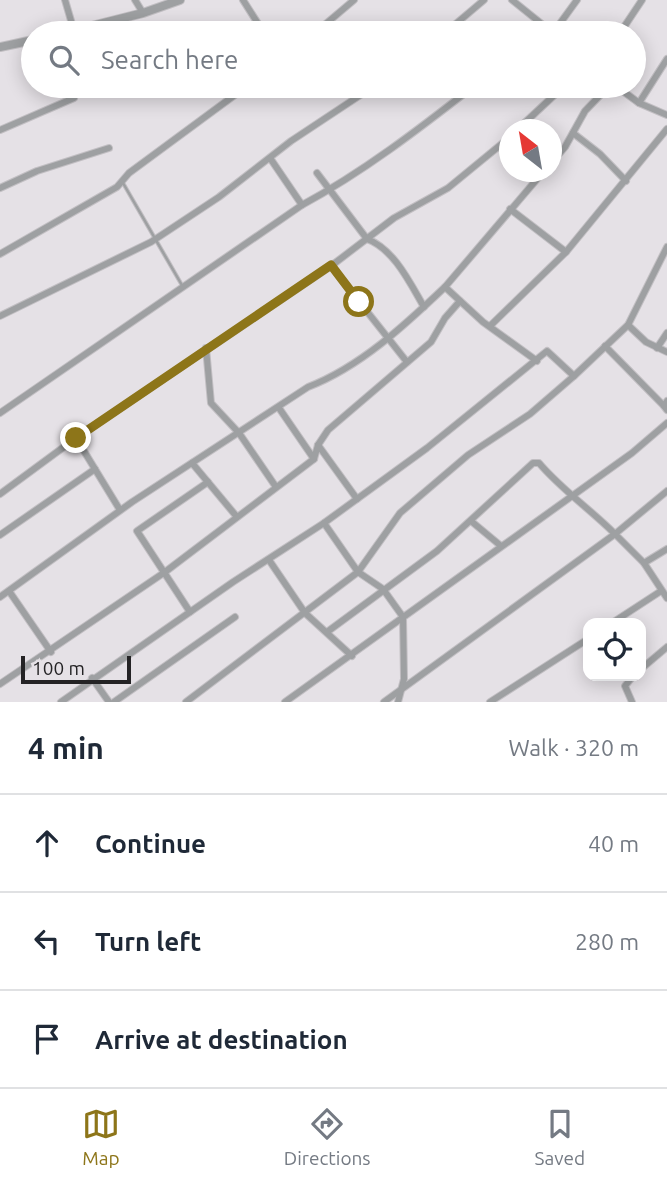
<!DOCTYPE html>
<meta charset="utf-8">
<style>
body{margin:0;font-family:Ubuntu,sans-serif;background:#f2f2f3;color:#1f2937}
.controls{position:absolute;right:21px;bottom:21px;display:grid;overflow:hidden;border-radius:14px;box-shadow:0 4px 18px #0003}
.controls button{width:63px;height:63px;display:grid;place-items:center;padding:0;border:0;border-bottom:2px solid #e0e1e3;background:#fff;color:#1f2937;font:35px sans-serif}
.compass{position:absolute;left:499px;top:119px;width:63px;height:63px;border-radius:50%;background:#fff;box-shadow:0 4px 18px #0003;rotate:329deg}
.scale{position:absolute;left:21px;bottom:18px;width:110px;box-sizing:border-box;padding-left:7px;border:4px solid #242325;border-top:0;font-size:19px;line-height:24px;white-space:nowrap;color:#242325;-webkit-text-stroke:5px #e5e1e6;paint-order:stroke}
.stop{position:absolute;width:21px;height:21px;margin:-16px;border:5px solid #8d7519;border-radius:50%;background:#fff}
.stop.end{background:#8d7519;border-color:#fff;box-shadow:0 2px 7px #0008}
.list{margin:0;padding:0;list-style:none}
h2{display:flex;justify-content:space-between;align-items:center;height:91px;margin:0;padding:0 28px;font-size:30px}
h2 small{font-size:23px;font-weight:400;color:#747a83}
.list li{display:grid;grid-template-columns:46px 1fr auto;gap:21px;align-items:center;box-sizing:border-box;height:98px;padding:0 28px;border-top:2px solid #e0e1e3}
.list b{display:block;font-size:26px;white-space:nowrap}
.list em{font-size:23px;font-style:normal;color:#747a83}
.icon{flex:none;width:38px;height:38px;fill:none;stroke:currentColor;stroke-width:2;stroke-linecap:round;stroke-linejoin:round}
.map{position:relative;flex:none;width:667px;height:702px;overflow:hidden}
.search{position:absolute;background:#fff;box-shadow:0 4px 18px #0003;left:21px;right:21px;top:21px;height:77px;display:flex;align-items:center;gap:18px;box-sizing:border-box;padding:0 24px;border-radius:38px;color:#747a83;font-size:26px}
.sheet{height:385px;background:#fff}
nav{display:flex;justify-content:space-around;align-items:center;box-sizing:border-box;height:98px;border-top:2px solid #e0e1e3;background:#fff;font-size:19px;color:#747a83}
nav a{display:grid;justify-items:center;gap:4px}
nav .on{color:#8d7519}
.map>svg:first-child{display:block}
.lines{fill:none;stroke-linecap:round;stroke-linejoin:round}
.service-casing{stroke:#c2bfc3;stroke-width:4.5}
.minor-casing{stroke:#c2bfc3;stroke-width:8}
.tertiary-casing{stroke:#c2bfc3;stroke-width:10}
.service{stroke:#9ea0a2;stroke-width:2.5}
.minor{stroke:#9ea0a2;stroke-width:6}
.tertiary{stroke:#9ea0a2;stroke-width:8}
.route{stroke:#8d7519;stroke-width:9}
</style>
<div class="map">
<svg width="667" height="702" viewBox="0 0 667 702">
<rect width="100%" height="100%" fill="#e5e1e6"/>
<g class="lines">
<!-- service casing -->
<g class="service-casing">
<path id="service" d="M123,183L183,287"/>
</g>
<!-- minor casing -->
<g class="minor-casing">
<g id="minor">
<path d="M65,0L74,31"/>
<path d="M135,0L143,13"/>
<path d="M243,0L264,33"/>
<path d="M512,0L553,33"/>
<path d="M315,33L354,0"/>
<path d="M445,33L484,0"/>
<path d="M528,33L538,23"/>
<path d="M553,33L577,0"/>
<path d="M620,33L642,0"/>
<path d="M616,86L639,103L667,115"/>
<path d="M639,103L667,59"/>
<path d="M0,130L74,98"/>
<path d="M517,130L564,86"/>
<path d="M573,133L600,154L626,181"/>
<path d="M270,158L302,205"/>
<path d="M552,162L565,147L585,111L609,86"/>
<path d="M317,173L367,239C394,249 410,283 424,307"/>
<path d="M0,188L37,171L109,148"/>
<path d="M510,209L566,252"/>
<path d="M0,254L117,187L129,173L247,86"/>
<path d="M331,266L407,362"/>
<path d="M0,316L151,242L219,197L291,141L374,86"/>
<path d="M628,325L646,342L667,352"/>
<path d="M490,326L566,252L667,129"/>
<path d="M605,346L664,406"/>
<path d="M206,348L211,403L239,433L276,487"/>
<path d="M657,348L667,333"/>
<path d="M537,361L483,322L445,287L543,172"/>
<path d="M667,401L664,406L667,410"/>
<path d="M279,408L314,459"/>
<path d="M0,413L302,205C363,172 419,129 474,86"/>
<path d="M76,438L120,510"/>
<path d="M318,445L357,499"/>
<path d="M192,463L237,517"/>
<path d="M667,491L615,534L644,563L667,598"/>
<path d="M0,494L76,438L331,266L394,218L448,188L510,137"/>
<path d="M471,521L501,546"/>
<path d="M324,523L358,572L383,589L403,617L404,679L398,702"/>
<path d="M0,535L95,469"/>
<path d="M269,560L305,613L352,656"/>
<path d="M644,563L667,549"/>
<path d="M9,591L51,652"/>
<path d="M0,597L132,502L308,387C360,367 405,325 445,287"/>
<path d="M190,612L137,531L208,482"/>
<path d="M612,623L661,591"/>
<path d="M327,632L437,551L533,463H539C562,490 590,509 615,534L384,702"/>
<path d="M641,669L667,647"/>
<path d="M92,678L109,702"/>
<path d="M0,684L165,572L314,459L318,445L328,430L431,342L445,318L460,301"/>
<path d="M61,702L233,582L324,523L427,448L547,351L574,376L628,325L667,247"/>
<path d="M114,702L235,617"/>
<path d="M186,702L358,572L400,513L468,455L530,414L574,376"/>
<path d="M285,702L632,453L667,423"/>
<path d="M490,702L588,639"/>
<path d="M632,702L625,686L633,676"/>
</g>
</g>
<!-- tertiary casing -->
<g class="tertiary-casing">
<g id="tertiary">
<path d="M64,33L143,13L180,0"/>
<path d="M0,47L33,40"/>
</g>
</g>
<!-- service -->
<use href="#service" class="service"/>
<!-- minor -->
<use href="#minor" class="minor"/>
<!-- tertiary -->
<use href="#tertiary" class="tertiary"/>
</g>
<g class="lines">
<!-- route -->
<path class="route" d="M76,438L331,265L359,302"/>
</g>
</svg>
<div class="controls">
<button><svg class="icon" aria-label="locate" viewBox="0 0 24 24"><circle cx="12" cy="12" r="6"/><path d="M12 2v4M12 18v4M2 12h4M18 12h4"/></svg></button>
</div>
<svg class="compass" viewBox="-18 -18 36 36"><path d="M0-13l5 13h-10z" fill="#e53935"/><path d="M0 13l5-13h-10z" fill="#747a83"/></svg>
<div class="scale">100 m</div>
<div class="stop" style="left:359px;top:302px"></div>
<div class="stop end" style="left:76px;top:438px"></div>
<div class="search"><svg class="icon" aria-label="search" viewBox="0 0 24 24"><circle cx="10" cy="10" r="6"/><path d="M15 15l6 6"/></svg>Search here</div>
</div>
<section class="sheet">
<h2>4 min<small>Walk · 320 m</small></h2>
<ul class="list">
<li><svg class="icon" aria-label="ahead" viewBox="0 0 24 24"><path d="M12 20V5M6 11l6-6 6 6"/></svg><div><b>Continue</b></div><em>40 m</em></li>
<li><svg class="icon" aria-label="left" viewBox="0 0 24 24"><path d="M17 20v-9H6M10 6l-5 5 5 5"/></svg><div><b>Turn left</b></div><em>280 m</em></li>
<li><svg class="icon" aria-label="arrive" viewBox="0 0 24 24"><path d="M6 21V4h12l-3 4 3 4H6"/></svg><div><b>Arrive at destination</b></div></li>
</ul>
</section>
<nav>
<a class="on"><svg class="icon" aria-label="map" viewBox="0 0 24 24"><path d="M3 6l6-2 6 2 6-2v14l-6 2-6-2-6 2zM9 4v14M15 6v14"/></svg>Map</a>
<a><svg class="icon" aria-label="directions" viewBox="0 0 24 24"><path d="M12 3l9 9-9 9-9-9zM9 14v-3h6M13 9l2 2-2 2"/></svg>Directions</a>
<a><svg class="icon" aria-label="saved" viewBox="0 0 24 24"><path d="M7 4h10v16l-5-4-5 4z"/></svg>Saved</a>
</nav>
